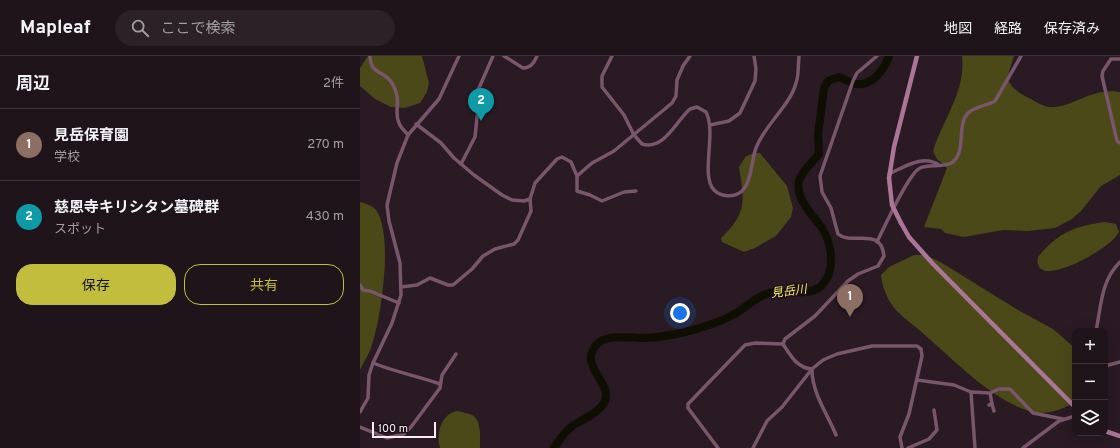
<!DOCTYPE html>
<html lang="ja">
<meta charset="utf-8">
<style>
body{margin:0;font-family:Overpass,"Noto Sans JP",sans-serif;background:#2c2127;color:#f1f3f6}
.controls{position:absolute;right:12px;bottom:12px;display:grid;overflow:hidden;border-radius:8px;box-shadow:0 4px 16px #0002}
.controls button{width:36px;height:36px;display:grid;place-items:center;padding:0;border:0;border-bottom:1px solid #3c3339;background:#1f141a;color:#f1f3f6;font:20px sans-serif}
.scale{position:absolute;left:12px;bottom:10px;width:64px;box-sizing:border-box;padding-left:4px;border:2px solid #f8edf3;border-top:0;font-size:11px;line-height:14px;white-space:nowrap;color:#f8edf3;-webkit-text-stroke:3px #1f111a;paint-order:stroke}
.you{position:absolute;left:320px;top:257px;width:14px;height:14px;margin:-10px;border:3px solid #fff;border-radius:50%;background:#1a73e8;box-shadow:0 0 0 6px #1a73e833}
.badge{display:grid;place-items:center;width:26px;height:26px;border-radius:50%;background:#c3bd3e;color:#fff;font-size:13px;font-weight:700}
.pin{position:absolute;translate:-50% -33px;filter:drop-shadow(0 1px 2px #0008)}
.pin::after{content:'';position:absolute;top:21px;width:14px;height:12px;background:inherit;clip-path:polygon(0 0,100% 0,50% 100%)}
.list{margin:0;padding:0;list-style:none}
h2{display:flex;justify-content:space-between;align-items:center;height:52px;margin:0;padding:0 16px;font-size:17px}
h2 small{font-size:13px;font-weight:400;color:#a19ea2}
.list li{display:grid;grid-template-columns:26px 1fr auto;gap:12px;align-items:center;box-sizing:border-box;height:72px;padding:0 16px;border-top:1px solid #3c3339}
.list b{display:block;font-size:15px;white-space:nowrap}
.list p{margin:0;font-size:13px;white-space:nowrap;color:#a19ea2}
.list em{font-size:13px;font-style:normal;color:#a19ea2}
.actions{display:flex;gap:8px;padding:12px 16px}
.actions a{flex:1;padding:9px 0;border:1px solid #c3bd3e;border-radius:16px;text-align:center;font-size:14px;color:#c3bd3e}
.actions .main{background:#c3bd3e;color:#111}
.icon{flex:none;width:22px;height:22px;fill:none;stroke:currentColor;stroke-width:2;stroke-linecap:round;stroke-linejoin:round}
.map{position:relative;flex:none;width:760px;height:392px;overflow:hidden}
header{display:flex;align-items:center;gap:24px;box-sizing:border-box;height:56px;padding:0 20px;background:#1f141a;border-bottom:1px solid #3c3339}
header strong{font-size:19px}
nav{display:flex;gap:22px;margin-inline-start:auto;font-size:14px}
.search{width:280px;height:36px;background:#2c2127;display:flex;align-items:center;gap:10px;box-sizing:border-box;padding:0 14px;border-radius:22px;color:#a19ea2;font-size:15px}
main{display:flex}
aside{flex:1;background:#1f141a}
.map>svg:first-child{display:block}
.green{fill:#4b4917}
.lines{fill:none;stroke-linecap:round;stroke-linejoin:round}
.river{stroke:#0e0e03;stroke-width:8}
.street{stroke:#79566b;stroke-width:3.5}
.secondary{stroke:#ac7597;stroke-width:4.5}
.secondary-bridge{stroke:#ac7597;stroke-width:4.5}
.labels{text-anchor:middle;dominant-baseline:central;stroke-width:3.5;stroke-linejoin:round;paint-order:stroke}
.water-label{font-size:12px;font-style:italic;fill:#f1eb6a;stroke:#1f111a}
</style>
<header>
<strong>Mapleaf</strong>
<div class="search"><svg class="icon" aria-label="search" viewBox="0 0 24 24"><circle cx="10" cy="10" r="6"/><path d="M15 15l6 6"/></svg>ここで検索</div>
<nav><a>地図</a><a>経路</a><a>保存済み</a></nav>
</header>
<main>
<aside>
<h2>周辺<small>2件</small></h2>
<ul class="list">
<li><span class="badge" style="background:#8d6e63">1</span><div><b>見岳保育園</b><p>学校</p></div><em>270 m</em></li>
<li><span class="badge" style="background:#0f9aa8">2</span><div><b>慈恩寺キリシタン墓碑群</b><p>スポット</p></div><em>430 m</em></li>
</ul>
<div class="actions"><a class="main">保存</a><a>共有</a></div>
</aside>
<div class="map">
<svg width="760" height="392" viewBox="0 0 760 392">
<rect width="100%" height="100%" fill="#291a23"/>
<!-- green -->
<g class="green">
<path d="M8,0H62L69,27L67,36L60,47L45,52L31,51L15,43L0,30V12Z"/>
<path d="M602,0H654L647,22C652,33 659,37 669,42C675,45 682,50 689,51C711,53 731,31 760,36V119L741,130L721,155L712,163L695,172L668,175L643,174L604,181L585,177L581,173L564,171L587,112L577,103L573,95C583,63 606,35 602,0Z"/>
<path d="M395,97H400L427,130L433,152L431,161L416,180L395,192L384,196L362,186L361,182C388,156 384,145 379,111L386,100Z"/>
<path d="M0,146C5,147 13,150 16,154C34,178 21,264 11,292C8,300 3,307 0,314Z"/>
<path d="M745,166L756,168L759,176C752,191 698,221 683,214C677,211 677,206 678,201C697,177 715,170 745,166Z"/>
<path d="M554,199H566L582,207L658,254L693,273L715,292V346C703,354 683,360 669,355C631,343 596,306 566,280C557,271 545,264 536,254C528,245 522,231 521,219L529,211Z"/>
<path d="M97,355C102,356 108,357 112,359C122,364 120,383 120,392H80C76,378 81,358 97,355Z"/>
</g>
<g class="lines">
<!-- river -->
<path class="river" d="M194,392C199,385 204,376 211,371C221,363 245,356 246,340C247,324 218,307 238,287C249,278 270,282 283,282C312,281 347,272 373,259C386,252 395,241 409,237C425,233 450,242 462,229C476,215 472,188 462,172C453,159 435,143 439,125C441,116 453,106 459,98L458,79L464,32L468,25L479,21C485,23 491,27 497,28C513,30 525,12 529,0"/>
<!-- street -->
<g class="street">
<path d="M10,0C11,20 23,13 32,27C43,45 33,54 39,67C40,71 45,75 48,79"/>
<path d="M144,0L163,12C172,12 174,6 177,0"/>
<path d="M252,0L242,20V31L264,59L274,79L282,88C304,95 316,65 330,53L337,51L346,56C357,77 340,119 354,134C361,141 374,142 382,135C392,125 391,105 396,92C405,68 430,50 436,27C439,19 438,9 439,0"/>
<path d="M760,3H751L743,15L742,20L757,85L760,87"/>
<path d="M56,68L81,87L94,102L114,119L142,139L152,144L164,145L170,143"/>
<path d="M350,69L369,65L380,57L395,25L396,13L394,0"/>
<path d="M101,108L115,81L118,52L116,39L133,0"/>
<path d="M529,118C544,111 563,98 579,109"/>
<path d="M217,120V135L230,139L242,145L264,136L276,135"/>
<path d="M517,186C524,172 548,118 560,112C569,108 586,112 593,106C607,93 596,70 608,57C615,50 627,50 635,45L661,0"/>
<path d="M0,229L3,234L10,235L39,247"/>
<path d="M41,231L57,229L70,222L88,229H93L112,213L123,200L135,193L154,188L158,184L171,155L170,143L175,127L197,103L202,101L211,106L217,120L232,107L254,95L312,47L316,40L317,24L323,10L330,0"/>
<path d="M736,275C741,251 741,224 760,206"/>
<path d="M423,288L425,283L455,260L488,225L498,218L518,210L524,200C521,170 492,190 478,178L471,152L462,136L460,120L493,25L497,17L517,0"/>
<path d="M423,288C431,300 437,312 452,313"/>
<path d="M13,307C35,316 58,320 80,328"/>
<path d="M745,310L760,306"/>
<path d="M452,314C452,337 468,359 476,379"/>
<path d="M557,324L594,329L611,336L615,392"/>
<path d="M611,336L630,337L639,333H650L673,357L703,363"/>
<path d="M632,348L634,355"/>
<path d="M629,349L632,348L630,337"/>
<path d="M0,356L8,342L9,319L13,307L32,267L41,239L40,207L29,165L27,149L37,107L48,79L79,43L99,0"/>
<path d="M0,371L27,382L44,378L51,371L80,332L82,319L96,298"/>
<path d="M358,392L328,352V348L385,289L395,287L423,288"/>
<path d="M393,392L407,365L422,351L452,313L463,304L477,298L512,290H557L561,293L562,300L549,358L540,381L542,392"/>
<path d="M548,392L569,383L577,374L574,354"/>
<path d="M663,392L699,365L715,360"/>
</g>
<!-- secondary -->
<g class="secondary">
<path d="M529,122L534,91L557,0"/>
<path d="M541,167L549,181L573,208L715,351"/>
<path d="M745,375L760,380"/>
</g>
<!-- secondary-bridge -->
<path class="secondary-bridge" d="M529,122L532,149L541,167"/>
</g>
<g class="labels">
<!-- water labels -->
<g class="water-label">
<text transform="translate(429 236) rotate(-7)">見岳川</text>
</g>
</g>
</svg>
<div class="controls">
<button>+</button>
<button>−</button>
<button><svg class="icon" aria-label="layers" viewBox="0 0 24 24"><path d="M12 4l9 5-9 5-9-5zM3 14l9 5 9-5"/></svg></button>
</div>
<div class="scale">100 m</div>
<div class="you"></div>
<div class="pin badge" style="left:490px;top:261px;background:#8d6e63">1</div>
<div class="pin badge" style="left:121px;top:65px;background:#0f9aa8">2</div>
</div>
</main>
